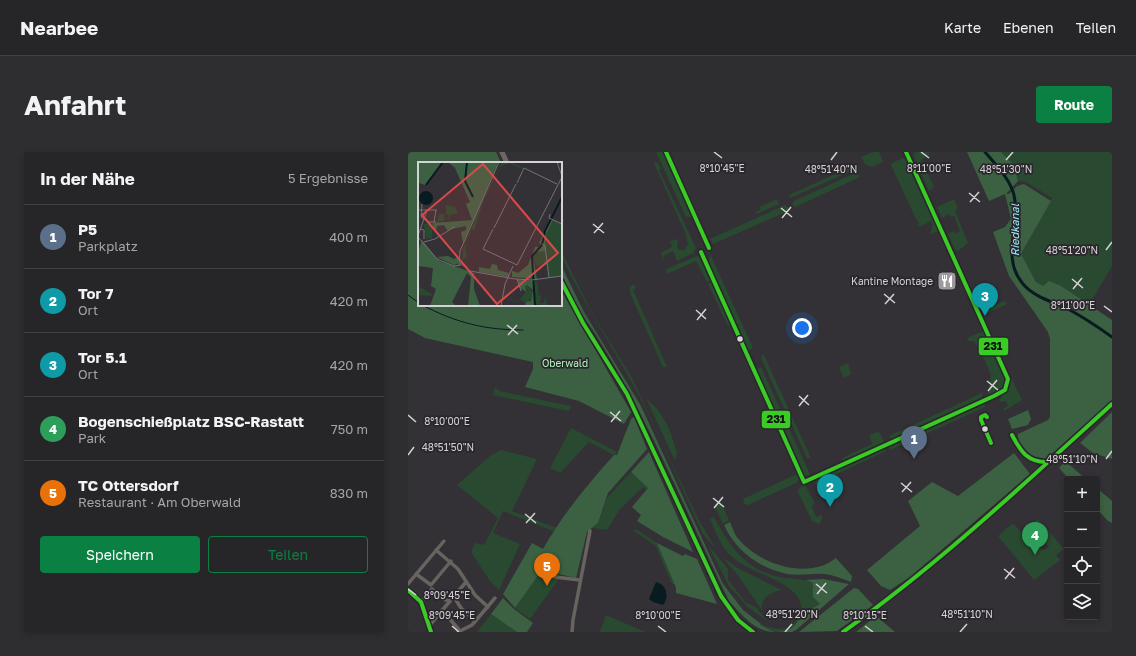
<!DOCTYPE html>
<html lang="de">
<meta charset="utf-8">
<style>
body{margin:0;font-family:"Golos Text",sans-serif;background:#2e2d30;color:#f1f3f6}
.controls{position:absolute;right:12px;bottom:12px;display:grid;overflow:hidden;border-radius:4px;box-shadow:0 2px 6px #0003}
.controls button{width:36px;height:36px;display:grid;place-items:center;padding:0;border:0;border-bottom:1px solid #424245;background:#262528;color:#f1f3f6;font:20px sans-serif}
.you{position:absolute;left:394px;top:176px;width:14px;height:14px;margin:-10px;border:3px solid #fff;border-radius:50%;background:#1a73e8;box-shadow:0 0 0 6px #1a73e833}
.badge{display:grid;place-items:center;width:26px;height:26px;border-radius:50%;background:#0b8043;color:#fff;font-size:13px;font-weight:700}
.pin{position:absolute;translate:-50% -33px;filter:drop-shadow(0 1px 2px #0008)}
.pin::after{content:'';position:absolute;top:21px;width:14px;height:12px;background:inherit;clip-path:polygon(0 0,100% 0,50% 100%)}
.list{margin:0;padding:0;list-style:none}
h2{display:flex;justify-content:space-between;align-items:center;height:52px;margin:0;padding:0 16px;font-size:17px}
h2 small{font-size:13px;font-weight:400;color:#a4a5a8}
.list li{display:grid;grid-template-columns:26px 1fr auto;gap:12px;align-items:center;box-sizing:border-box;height:64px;padding:0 16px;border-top:1px solid #424245}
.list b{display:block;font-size:15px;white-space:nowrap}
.list p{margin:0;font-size:13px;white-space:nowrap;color:#a4a5a8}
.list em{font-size:13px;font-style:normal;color:#a4a5a8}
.actions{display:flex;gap:8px;padding:12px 16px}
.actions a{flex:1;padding:9px 0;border:1px solid #0b8043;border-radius:4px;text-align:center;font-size:14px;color:#0b8043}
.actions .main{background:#0b8043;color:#fff}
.icon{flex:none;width:22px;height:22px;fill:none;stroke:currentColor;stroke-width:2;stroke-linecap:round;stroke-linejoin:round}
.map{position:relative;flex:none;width:704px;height:480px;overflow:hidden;border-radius:4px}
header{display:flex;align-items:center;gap:24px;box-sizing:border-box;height:56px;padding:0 20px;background:#262528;border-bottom:1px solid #424245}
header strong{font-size:19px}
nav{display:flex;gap:22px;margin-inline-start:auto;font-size:14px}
.intro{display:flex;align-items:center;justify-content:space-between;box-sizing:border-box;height:96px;padding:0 24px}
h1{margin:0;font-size:28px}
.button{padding:10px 18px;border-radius:4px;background:#0b8043;color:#fff;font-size:14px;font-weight:700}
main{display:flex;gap:24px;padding:0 24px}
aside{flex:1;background:#262528;border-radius:4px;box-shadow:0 2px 6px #0003}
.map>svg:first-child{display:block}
.green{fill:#294a30}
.forest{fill:#3c6142}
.water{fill:#071b20}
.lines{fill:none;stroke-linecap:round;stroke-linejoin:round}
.stream{stroke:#071b20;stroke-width:1}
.canal{stroke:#071b20;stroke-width:3}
.street{stroke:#68635e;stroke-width:3.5}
.secondary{stroke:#6c6760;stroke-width:5}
.bus-1-casing{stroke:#2a262c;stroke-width:7}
.bus-1{stroke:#38cc25;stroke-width:4}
.ticks{fill:none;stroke:#d5d2d6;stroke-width:1.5}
.bus-dot{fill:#d5d2d6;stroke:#2a262c;stroke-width:1.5}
.labels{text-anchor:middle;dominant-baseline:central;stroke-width:3.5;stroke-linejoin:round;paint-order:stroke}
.poi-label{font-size:10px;fill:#d5d2d6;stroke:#2a262c;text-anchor:end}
.park-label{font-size:10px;fill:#b0f5bb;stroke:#2a262c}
.water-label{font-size:11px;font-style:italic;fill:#99ecfe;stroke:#2a262c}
.inset-river{fill:none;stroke:#071b20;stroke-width:2}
.inset-road{fill:none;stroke:#747175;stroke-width:1}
.view{fill:#d64a4b;fill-opacity:0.15;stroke:#d64a4b;stroke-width:2}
.inset-edge{fill:none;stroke:#d5d2d6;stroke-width:2}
.ticks-label{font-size:10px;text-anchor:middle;fill:#d5d2d6;stroke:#2a262c;stroke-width:3.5;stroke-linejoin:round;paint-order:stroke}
.line-badge{stroke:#2a262c;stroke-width:1.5}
.pale-badge-label{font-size:11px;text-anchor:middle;font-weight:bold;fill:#111}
</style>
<header>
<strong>Nearbee</strong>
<nav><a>Karte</a><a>Ebenen</a><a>Teilen</a></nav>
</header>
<div class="intro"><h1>Anfahrt</h1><a class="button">Route</a></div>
<main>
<aside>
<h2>In der Nähe<small>5 Ergebnisse</small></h2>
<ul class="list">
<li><span class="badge" style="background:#5c6f8a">1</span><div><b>P5</b><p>Parkplatz</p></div><em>400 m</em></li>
<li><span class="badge" style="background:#0f9aa8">2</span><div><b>Tor 7</b><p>Ort</p></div><em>420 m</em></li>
<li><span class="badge" style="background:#0f9aa8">3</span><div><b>Tor 5.1</b><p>Ort</p></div><em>420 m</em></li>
<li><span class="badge" style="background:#2e9e5b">4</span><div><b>Bogenschießplatz BSC-Rastatt</b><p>Park</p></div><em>750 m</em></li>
<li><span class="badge" style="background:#e8710a">5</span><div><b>TC Ottersdorf</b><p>Restaurant · Am Oberwald</p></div><em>830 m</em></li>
</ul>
<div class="actions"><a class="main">Speichern</a><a>Teilen</a></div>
</aside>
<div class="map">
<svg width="704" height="480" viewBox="0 0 704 480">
<rect width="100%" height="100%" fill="#333135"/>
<!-- green -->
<g class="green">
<path d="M248,0H256L284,63L283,65H278Z"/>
<path d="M465,0H471L475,10L464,15L457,12L453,5Z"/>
<path d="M509,0H521L522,2L513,8L514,11L510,13L505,2Z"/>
<path d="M593,0H704V114L681,153L653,134H635L628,130L613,103L644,46L618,30L610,29C607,18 603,8 593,0Z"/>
<path d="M495,6L497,7L530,79L523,82L522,80L524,78L523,75L525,74L523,69L511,75L510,72L511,71L508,67L483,13L484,11Z"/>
<path d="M245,9L250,11L253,17L251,18L288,96L285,101L269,109L265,99L255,104L256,107H254L253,101L264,95L262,89L270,87L269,95L271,98H277L280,92L277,80Z"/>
<path d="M450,12V16L382,46L381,43Z"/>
<path d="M517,16L526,35L521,39L512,19Z"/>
<path d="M449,20L452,25L387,55L384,52L386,49Z"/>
<path d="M369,47L371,52L348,62L347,60L353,58L351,55Z"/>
<path d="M546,47L550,56L547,59L560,91L550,99L547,97L540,82L546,79L547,82L552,79L546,64L543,65L541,62L534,66L529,55Z"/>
<path d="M377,53L380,55V59L305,92L302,87Z"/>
<path d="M153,99L184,161L223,224L290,367L308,397L295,382C270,328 248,272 218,220C196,181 172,144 153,103Z"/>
<path d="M302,102L345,196L339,199L301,113Z"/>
<path d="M289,104L292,106L302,129L299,130L288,109L259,122L258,117Z"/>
<path d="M303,130L323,173L320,174L300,132Z"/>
<path d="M226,132L228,136L225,138L259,215H255L222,141V135Z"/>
<path d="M576,146L580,156L597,149L599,152L580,161L573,147Z"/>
<path d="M576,179L581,194L572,199L566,189H560L559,186Z"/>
<path d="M582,199L586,201L597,227C598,238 589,240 580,244L583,223L574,202Z"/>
<path d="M355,201L403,306H399L353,206Z"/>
<path d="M440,211L443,222L436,226L431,215Z"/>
<path d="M353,215L402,322L396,325L347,218Z"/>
<path d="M602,223L614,248L596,259L595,257L600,254L598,249L593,250L591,248L594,245L593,242L600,236V224Z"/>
<path d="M87,235L91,239L163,254L161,259L85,243Z"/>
<path d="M576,240L573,246L484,287L481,284Z"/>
<path d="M238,246L250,258L260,274L269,300L267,309Z"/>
<path d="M576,250L577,255L482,298L480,293Z"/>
<path d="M163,276L209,300L206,303L181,290L152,321L142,316Z"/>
<path d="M469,280L472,281L476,289L474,291L435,309L434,306L464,292L461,283Z"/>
<path d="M476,296L478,299L416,328L421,339L414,345L407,331L412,324Z"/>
<path d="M93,298L129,307L104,359L148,376L145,379L95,359L85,381L112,392L91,438L82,429L63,400L67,391L76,393L90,366L49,333L82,304Z"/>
<path d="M223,320L240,336L239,337L235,335L212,357L199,378L185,376L190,371L199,346Z"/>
<path d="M389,322L392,327L388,331L340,353L336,352L335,348L337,346Z"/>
<path d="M397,333L406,350L404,355L408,365L413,363L415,366L411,372L404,369L390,340L391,336Z"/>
<path d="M313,350L321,368L315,372L306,353Z"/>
<path d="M306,365C321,394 339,419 372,425C383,427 395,426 405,431V445L413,452L398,459L386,476L378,480H366L352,473L353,472C369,480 385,480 393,461C398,431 346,423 328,408C314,398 309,383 302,367Z"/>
<path d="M630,367L656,397L648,403L652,408L626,428L590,384L604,372L607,373L627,397L630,395L635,398L641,395L631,384L623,390L615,380Z"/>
<path d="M228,377L249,391L266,432H264L248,394L226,379Z"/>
<path d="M300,393L320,417V428L338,451L348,455L359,469L340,455L321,434Z"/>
<path d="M314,405L328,415L373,438C362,441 355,444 353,457L329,422Z"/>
<path d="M134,418L151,422L150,428L122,467L107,456Z"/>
<path d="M83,462L109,480H69Z"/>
<path d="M198,463L237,480H192Z"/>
</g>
<!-- forest -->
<g class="forest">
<path d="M0,0H88L93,11H11V153H153V138L223,260L216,272L171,249L117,235L125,217V210L17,186L0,177Z"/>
<path d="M559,0H593L605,12L610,29L598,42H601L609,34L616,32L643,49L613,102L628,130L635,134L641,129L653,134L704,168V249L638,307L632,309L631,305L625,306C619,299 609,292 610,282L640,268L642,265V187L640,180L601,124L585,80L597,75L603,67L597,42L581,49Z"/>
<path d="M153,113L176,160L233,254L315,432L335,458L353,472L352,473L366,480C347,480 333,462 321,449C278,360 241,267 188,183C176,164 153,136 153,113Z"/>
<path d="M620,258L623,267L620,273L604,277L600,267Z"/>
<path d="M704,260V307L685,301L672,291Z"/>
<path d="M226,265L239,297L200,341L190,371L179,380L168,426L134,418L107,456L95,442L124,391L135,397C155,362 179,333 206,303H209L223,267Z"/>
<path d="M241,300L285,400L255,385L229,369L233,363L224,355L240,336L223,320Z"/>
<path d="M606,301L622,322L503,424L482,438L473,434L459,418L512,374L500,349L524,330L550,344Z"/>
<path d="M657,309L678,327H661L651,316Z"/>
<path d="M689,336L704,349V371L700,369L689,357Z"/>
<path d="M322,370C324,375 326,380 328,384C349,412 400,429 428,406L444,424L443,430C435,427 426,423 416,422C404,421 392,424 379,422C351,416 328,399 316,373Z"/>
<path d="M249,391L275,404L277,402L289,407L309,452L268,441V436Z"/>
<path d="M415,427L441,432L388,478L384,480H369C389,479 386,471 398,460C401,457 408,455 412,452L405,445V431L398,428Z"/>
<path d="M446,436L450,437L465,453L429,479L391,480Z"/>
<path d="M95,446L106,457L125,471L119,480H109L83,462Z"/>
<path d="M468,464L487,480H448Z"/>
</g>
<!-- water -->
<path class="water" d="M248,430C258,432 262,445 255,453L245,450L241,447Z"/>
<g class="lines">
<!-- stream -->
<g class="stream">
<path d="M0,143L11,151"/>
<path d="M14,153C49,171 77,178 115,178"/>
</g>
<!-- canal -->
<path class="canal" d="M577,0C587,12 602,27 606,43C613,73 592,105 615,132C626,145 645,150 660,157C675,165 690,175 704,185"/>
<!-- street -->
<g class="street">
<path d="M28,398L50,417L67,443L80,455"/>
<path d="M8,422L23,433L43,409"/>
<path d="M147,425L172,428"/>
<path d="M0,432L36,389"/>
<path d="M0,438L13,450L23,480"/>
<path d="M46,445L53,456L67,469"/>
<path d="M13,450L24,437L35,447L42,449L58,430"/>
<path d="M34,458L52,479"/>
<path d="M21,474L42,449"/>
<path d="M50,480L64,473L87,446"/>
<path d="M164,480L165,468L182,379"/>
</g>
<!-- secondary -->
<g class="secondary">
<path d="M94,0L99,11"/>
<path d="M153,129L175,171L219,242L313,444L330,468L345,480"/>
<path d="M435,480L476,451L575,369L704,252"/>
</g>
<!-- bus-1 casing -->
<g class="bus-1-casing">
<g id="bus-1">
<path d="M258,0L301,96"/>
<path d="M293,100L396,330L586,244L597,238L600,227L498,0"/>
<path d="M153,129L175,171L219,242L313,444L330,468L345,480"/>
<path d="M579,265L577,263L573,265V268L583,291"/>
<path d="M604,283C613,300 620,311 641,310"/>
<path d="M0,438L13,450L23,480"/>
<path d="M435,480C531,412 617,331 704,252"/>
</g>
</g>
<!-- bus-1 -->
<use href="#bus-1" class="bus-1"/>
</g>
<!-- ticks -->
<path class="ticks" d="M306,0L314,6M513,0L521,6M423,8L429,0M598,8L605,0M561,41L572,50M562,50L571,40M373,56L384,65M374,66L383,55M185,72L196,81M186,81L195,71M698,98L704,90M664,127L675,136M665,137L674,126M476,142L487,151M477,152L486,142M696,154L704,160M288,158L298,167M289,168L298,157M99,173L110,182M100,183L109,173M579,229L590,238M580,239L589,228M391,244L401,253M391,254L400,243M202,260L213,269M0,263L8,270M203,270L212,259M0,303L6,295M698,307L704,299M493,331L504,340M494,340L503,330M305,346L316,355M306,356L315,345M117,362L128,371M118,371L127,361M596,417L607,426M597,427L606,416M408,432L419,441M0,437L8,443M409,442L418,431M44,474L51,480M250,474L258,480M457,474L465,480M377,480L384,472M552,480L559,472"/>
<!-- icons -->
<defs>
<g id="restaurant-square" transform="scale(1)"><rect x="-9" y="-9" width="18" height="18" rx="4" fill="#9c9a9e" stroke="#2a262c"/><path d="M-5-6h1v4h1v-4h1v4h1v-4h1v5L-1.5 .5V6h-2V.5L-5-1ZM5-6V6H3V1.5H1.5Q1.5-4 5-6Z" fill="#fff"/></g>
</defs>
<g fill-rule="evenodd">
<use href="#restaurant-square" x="539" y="129"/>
</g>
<!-- markers -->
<g class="bus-dot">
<circle cx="332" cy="187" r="3.5"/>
<circle cx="577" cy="277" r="3.5"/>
</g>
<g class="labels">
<!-- poi labels -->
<g class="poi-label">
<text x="525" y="129">Kantine Montage</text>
</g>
<!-- park labels -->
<g class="park-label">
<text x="157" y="211">Oberwald</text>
</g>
<!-- water labels -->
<g class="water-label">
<text transform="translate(606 78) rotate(-90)">Riedkanal</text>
</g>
</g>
<!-- overview -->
<g transform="translate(10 10)">
<rect width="144" height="144" fill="#333135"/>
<path d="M84,0H93L105,6V7L91,1L82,5L65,40L56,69L54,67L47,83L49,96L44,97L45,86L66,36ZM28,43L37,45L40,51L31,53L33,61L29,52L26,53L27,58L19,60L21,52H28ZM135,58L144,62V114L131,116L129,103L118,104L115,95L128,80V73ZM15,61L14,76L8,77L6,62ZM117,119H119L121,134L124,133L121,141H126L127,133L129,144L119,142L117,144ZM109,123L116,132L107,144V140L102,138L101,140L85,136L101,139L108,129L111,130L107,125ZM0,124L14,132L13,134L2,133Z" fill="#294a30"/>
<path d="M0,0H24L7,23L1,21ZM30,0H80L56,58H54L48,42L52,40L37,6ZM132,57L135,58L128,73L127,89L117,90L115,95L119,117L94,115V109L100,111L110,103L117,85H121L123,82L121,81ZM55,58L45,81L43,70L48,68V64L29,68L26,63L19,64L18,68H16L15,61ZM4,78L21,99L56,111V127L62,144H50L53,115L49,111L34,140L38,144H12L18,127L13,124L15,106L0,104V90ZM30,94L36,97L40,95L41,101L36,103L19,95ZM74,102L79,103L80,108L91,111L90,115L61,110V105L72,107ZM100,118L117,119V144H107L108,140L113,139L115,128L109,123L107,125L109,130L102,126Z" fill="#3c6142"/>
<path d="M1 36a7 7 0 1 1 14 0a7 7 0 1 1-14 0Z" fill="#071b20"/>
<path class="inset-river" d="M49,0L47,19L55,35M8,23L25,0M117,144L114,94L124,83L127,69L144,35"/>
<path class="inset-road" d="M139,0L144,14M99,21L106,6L139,22M4,42L3,55L11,60H18M0,48H19M132,52L131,56L144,62M16,60L18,48M76,66L98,22M2,67L6,68V77M75,67L65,87L99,103L144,15M0,74L9,48M0,75L19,97L36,104L43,103M6,80L17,77L36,65M124,82L127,84L131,116M42,101L52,109L97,117L114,118L144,114M41,103L42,89L81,0M99,117L103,129M83,144L87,122L95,104"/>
<path class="view" d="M65,2L140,91L79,142L4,53Z"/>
<rect width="144" height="144" class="inset-edge"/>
</g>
<g class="ticks-label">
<text x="314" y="20">8°10'45"E</text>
<text x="521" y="20">8°11'00"E</text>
<text x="423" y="21">48°51'40"N</text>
<text x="598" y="21">48°51'30"N</text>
<text x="664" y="102">48°51'20"N</text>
<text x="665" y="157">8°11'00"E</text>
<text x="39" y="273">8°10'00"E</text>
<text x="40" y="299">48°51'50"N</text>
<text x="664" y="311">48°51'10"N</text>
<text x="39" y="447">8°09'45"E</text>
<text x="384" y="466">48°51'20"N</text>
<text x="559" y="466">48°51'10"N</text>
<text x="44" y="467">8°09'45"E</text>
<text x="250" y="467">8°10'00"E</text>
<text x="457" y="467">8°10'15"E</text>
</g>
<g class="line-badge">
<rect x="570" y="185" width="31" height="19" rx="4" fill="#38cc25"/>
<rect x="353" y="258" width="30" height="19" rx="4" fill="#38cc25"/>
</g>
<g class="pale-badge-label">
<text x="585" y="198">231</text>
<text x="368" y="271">231</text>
</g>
</svg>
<div class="controls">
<button>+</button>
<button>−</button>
<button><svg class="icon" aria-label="locate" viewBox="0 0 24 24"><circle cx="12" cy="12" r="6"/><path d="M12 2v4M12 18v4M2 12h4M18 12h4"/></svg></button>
<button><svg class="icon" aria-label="layers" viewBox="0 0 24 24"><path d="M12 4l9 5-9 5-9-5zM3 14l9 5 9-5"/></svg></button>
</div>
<div class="you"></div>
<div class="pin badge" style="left:506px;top:307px;background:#5c6f8a">1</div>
<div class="pin badge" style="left:422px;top:355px;background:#0f9aa8">2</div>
<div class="pin badge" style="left:577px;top:164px;background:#0f9aa8">3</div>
<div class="pin badge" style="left:627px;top:403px;background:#2e9e5b">4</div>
<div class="pin badge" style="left:139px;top:434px;background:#e8710a">5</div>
</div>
</main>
